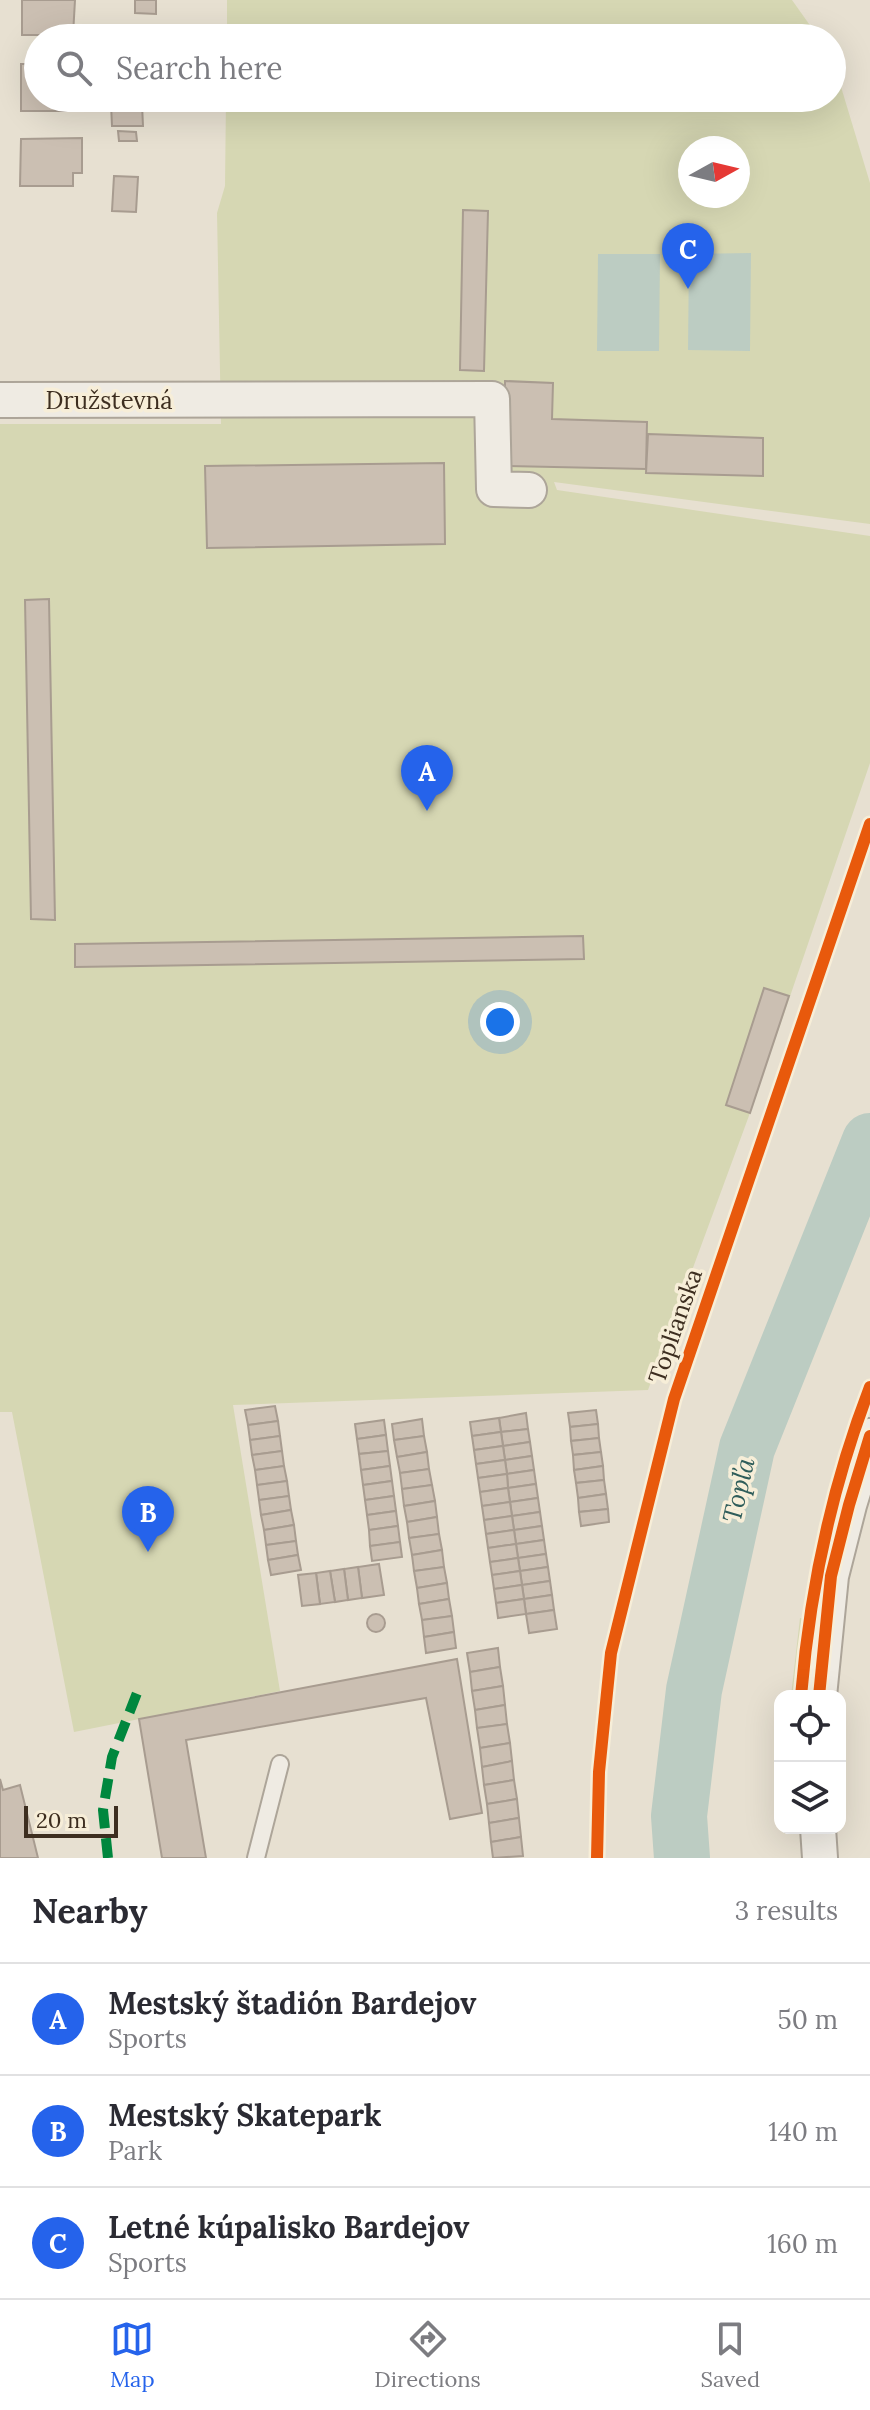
<!DOCTYPE html>
<meta charset="utf-8">
<style>
body{margin:0;font-family:Lora,serif;background:#f2f2f3;color:#2b2b33}
.controls{position:absolute;right:24px;bottom:24px;display:grid;overflow:hidden;border-radius:16px;box-shadow:0 8px 32px #0002}
.controls button{width:72px;height:72px;display:grid;place-items:center;padding:0;border:0;border-bottom:2px solid #e1e1e2;background:#fff;color:#2b2b33;font:40px sans-serif}
.compass{position:absolute;left:678px;top:136px;width:72px;height:72px;border-radius:50%;background:#fff;box-shadow:0 8px 32px #0002;rotate:82deg}
.scale{position:absolute;left:24px;bottom:20px;width:94px;box-sizing:border-box;padding-left:8px;border:4px solid #3d2e20;border-top:0;font-size:22px;line-height:28px;white-space:nowrap;color:#3d2e20;-webkit-text-stroke:6px #f7eed8;paint-order:stroke}
.you{position:absolute;left:500px;top:1022px;width:28px;height:28px;margin:-20px;border:6px solid #fff;border-radius:50%;background:#1a73e8;box-shadow:0 0 0 12px #1a73e833}
.badge{display:grid;place-items:center;width:52px;height:52px;border-radius:50%;background:#2563eb;color:#fff;font-size:26px;font-weight:700}
.pin{position:absolute;translate:-50% -66px;filter:drop-shadow(0 2px 4px #0008)}
.pin::after{content:'';position:absolute;top:42px;width:28px;height:24px;background:inherit;clip-path:polygon(0 0,100% 0,50% 100%)}
.list{margin:0;padding:0;list-style:none}
h2{display:flex;justify-content:space-between;align-items:center;height:104px;margin:0;padding:0 32px;font-size:34px}
h2 small{font-size:26px;font-weight:400;color:#7c7c81}
.list li{display:grid;grid-template-columns:52px 1fr auto;gap:24px;align-items:center;box-sizing:border-box;height:112px;padding:0 32px;border-top:2px solid #e1e1e2}
.list b{display:block;font-size:30px;white-space:nowrap}
.list p{margin:0;font-size:26px;white-space:nowrap;color:#7c7c81}
.list em{font-size:26px;font-style:normal;color:#7c7c81}
.icon{flex:none;width:44px;height:44px;fill:none;stroke:currentColor;stroke-width:2;stroke-linecap:round;stroke-linejoin:round}
.map{position:relative;flex:none;width:870px;height:1858px;overflow:hidden}
.search{position:absolute;background:#fff;box-shadow:0 8px 32px #0002;left:24px;right:24px;top:24px;height:88px;display:flex;align-items:center;gap:20px;box-sizing:border-box;padding:0 28px;border-radius:44px;color:#7c7c81;font-size:30px}
.sheet{height:440px;background:#fff}
nav{display:flex;justify-content:space-around;align-items:center;box-sizing:border-box;height:112px;border-top:2px solid #e1e1e2;background:#fff;font-size:22px;color:#7c7c81}
nav a{display:grid;justify-items:center;gap:4px}
nav .on{color:#2563eb}
.map>svg:first-child{display:block}
.green{fill:#d6d7b3;fill-rule:evenodd}
.water{fill:#bcccc2}
.lines{fill:none;stroke-linecap:round;stroke-linejoin:round}
.river{stroke:#bcccc2;stroke-width:56}
.building{fill:#cbbfb2;stroke:#a89c90;stroke-width:2}
.lane-casing{stroke:#ada599;stroke-width:20}
.street-casing{stroke:#ada599;stroke-width:38}
.lane{stroke:#efebe3;stroke-width:16}
.street{stroke:#efebe3;stroke-width:34}
.quiet{stroke:#00873e;stroke-width:10;stroke-dasharray:20 10;stroke-linecap:butt}
.cycleway-casing{stroke:#f7eed8;stroke-width:17}
.cycleway{stroke:#e8590c;stroke-width:12}
.labels{text-anchor:middle;dominant-baseline:central;stroke-width:7;stroke-linejoin:round;paint-order:stroke}
.street-label{font-size:24px;fill:#3d2e20;stroke:#f7eed8}
.water-label{font-size:26px;font-style:italic;fill:#2f5d5a;stroke:#f7eed8}
</style>
<div class="map">
<svg width="870" height="1858" viewBox="0 0 870 1858">
<rect width="100%" height="100%" fill="#e7e0d1"/>
<!-- green -->
<g class="green">
<path d="M227,0H792L819,38H227Z"/>
<path d="M832,57L870,183V524L554,482L557,490L870,536V763L750,1113L648,1390L233,1405L280,1691L74,1732L12,1412H0V424H221L217,213L225,186L226,98H832ZM690,148H738V196H690Z"/>
<path d="M800,1618L804,1619L797,1696H791Z"/>
</g>
<!-- water -->
<g class="water">
<path d="M751,253L750,351L688,350L689,254Z"/>
<path d="M598,254H660L659,351H597Z"/>
</g>
<g class="lines">
<!-- river -->
<path class="river" d="M682,1858L679,1816L694,1690L747,1448L870,1141"/>
</g>
<!-- building -->
<g class="building">
<path d="M22,0H75L73,35H22Z"/>
<path d="M135,0H156V14L135,13Z"/>
<path d="M21,64H38V98H68V111H21Z"/>
<path d="M111,104H142L143,126H112Z"/>
<path d="M118,131L136,132L137,141H119Z"/>
<path d="M82,138V173H73V186H20L21,139Z"/>
<path d="M114,176L138,177L136,212L112,211Z"/>
<path d="M463,210L488,211L484,371L460,370Z"/>
<path d="M505,381L553,383L552,419L647,422L646,469L504,466Z"/>
<path d="M648,434L763,438V476L646,473Z"/>
<path d="M444,463L445,544L207,548L205,466Z"/>
<path d="M49,599L55,920L31,919L25,600Z"/>
<path d="M583,936L584,959L75,967V944Z"/>
<path d="M764,988L789,996L750,1113L726,1105Z"/>
<path d="M275,1406L278,1421L248,1425L245,1410Z"/>
<path d="M596,1410L598,1424L570,1427L568,1413Z"/>
<path d="M526,1413L528,1429L501,1432L499,1418Z"/>
<path d="M499,1418L501,1432L472,1436L470,1422Z"/>
<path d="M422,1419L424,1436L394,1440L392,1424Z"/>
<path d="M384,1420L386,1435L357,1439L355,1424Z"/>
<path d="M278,1421L280,1436L250,1440L248,1425Z"/>
<path d="M598,1424L599,1438L571,1441L570,1427Z"/>
<path d="M528,1429L530,1442L503,1446L501,1432Z"/>
<path d="M501,1432L503,1446L474,1450L472,1436Z"/>
<path d="M386,1435L388,1451L359,1454L357,1439Z"/>
<path d="M280,1436L282,1451L252,1455L250,1440Z"/>
<path d="M424,1436L427,1452L397,1457L394,1440Z"/>
<path d="M599,1438L601,1452L573,1455L571,1441Z"/>
<path d="M530,1442L532,1456L505,1460L503,1446Z"/>
<path d="M503,1446L505,1460L476,1464L474,1450Z"/>
<path d="M282,1451L284,1466L255,1470L252,1455Z"/>
<path d="M388,1451L390,1466L361,1470L359,1454Z"/>
<path d="M427,1452L429,1469L400,1473L397,1457Z"/>
<path d="M601,1452L603,1466L574,1470L573,1455Z"/>
<path d="M532,1456L534,1470L507,1474L505,1460Z"/>
<path d="M505,1460L507,1474L478,1478L476,1464Z"/>
<path d="M284,1466L287,1481L257,1485L255,1470Z"/>
<path d="M390,1466L392,1481L363,1485L361,1470Z"/>
<path d="M603,1466L604,1480L576,1483L574,1470Z"/>
<path d="M429,1469L432,1485L402,1489L400,1473Z"/>
<path d="M534,1470L536,1484L508,1488L507,1474Z"/>
<path d="M507,1474L508,1488L480,1492L478,1478Z"/>
<path d="M604,1480L606,1494L578,1498L576,1483Z"/>
<path d="M287,1481L289,1496L259,1500L257,1485Z"/>
<path d="M392,1481L394,1496L365,1500L363,1485Z"/>
<path d="M536,1484L538,1498L510,1502L508,1488Z"/>
<path d="M432,1485L435,1501L404,1506L402,1489Z"/>
<path d="M508,1488L510,1502L482,1506L480,1492Z"/>
<path d="M606,1494L608,1509L579,1512L578,1498Z"/>
<path d="M289,1496L291,1510L261,1515L259,1500Z"/>
<path d="M394,1496L396,1511L367,1515L365,1500Z"/>
<path d="M538,1498L540,1512L512,1516L510,1502Z"/>
<path d="M435,1501L437,1517L407,1522L404,1506Z"/>
<path d="M510,1502L512,1516L484,1520L482,1506Z"/>
<path d="M608,1509L609,1522L581,1526L579,1512Z"/>
<path d="M291,1510L294,1525L264,1530L261,1515Z"/>
<path d="M396,1511L398,1526L369,1530L367,1515Z"/>
<path d="M540,1512L542,1526L514,1530L512,1516Z"/>
<path d="M512,1516L514,1530L486,1534L484,1520Z"/>
<path d="M437,1517L439,1534L409,1538L407,1522Z"/>
<path d="M294,1525L296,1541L266,1545L264,1530Z"/>
<path d="M398,1526L400,1542L370,1546L369,1530Z"/>
<path d="M542,1526L544,1540L516,1544L514,1530Z"/>
<path d="M514,1530L516,1544L488,1548L486,1534Z"/>
<path d="M439,1534L442,1550L412,1555L409,1538Z"/>
<path d="M544,1540L546,1554L518,1558L516,1544Z"/>
<path d="M296,1541L298,1555L268,1560L266,1545Z"/>
<path d="M400,1542L402,1557L372,1561L370,1546Z"/>
<path d="M516,1544L518,1558L490,1562L488,1548Z"/>
<path d="M442,1550L444,1567L414,1571L412,1555Z"/>
<path d="M546,1554L548,1567L520,1571L518,1558Z"/>
<path d="M298,1555L301,1570L271,1575L268,1560Z"/>
<path d="M518,1558L520,1571L492,1575L490,1562Z"/>
<path d="M379,1564L384,1595L362,1598L358,1567Z"/>
<path d="M358,1567L362,1598L348,1600L344,1569Z"/>
<path d="M444,1567L447,1583L417,1588L414,1571Z"/>
<path d="M548,1567L550,1581L522,1585L520,1571Z"/>
<path d="M344,1569L348,1600L335,1602L330,1571Z"/>
<path d="M330,1571L335,1602L320,1604L316,1573Z"/>
<path d="M520,1571L522,1585L494,1589L492,1575Z"/>
<path d="M316,1573L320,1604L302,1606L298,1575Z"/>
<path d="M550,1581L552,1595L524,1599L522,1585Z"/>
<path d="M447,1583L449,1599L419,1604L417,1588Z"/>
<path d="M522,1585L524,1599L496,1603L494,1589Z"/>
<path d="M552,1595L554,1610L526,1614L524,1599Z"/>
<path d="M449,1599L452,1616L422,1620L419,1604Z"/>
<path d="M524,1599L526,1614L498,1618L496,1603Z"/>
<path d="M554,1610L557,1629L529,1633L526,1614Z"/>
<circle cx="376" cy="1623" r="9"/>
<path d="M452,1616L454,1632L424,1637L422,1620Z"/>
<path d="M454,1632L456,1648L426,1653L424,1637Z"/>
<path d="M498,1648L500,1667L470,1672L467,1653Z"/>
<path d="M457,1659L482,1813L450,1819L426,1698L186,1740L206,1858H162L139,1719Z"/>
<path d="M500,1667L503,1686L472,1691L470,1672Z"/>
<path d="M503,1686L505,1705L475,1710L472,1691Z"/>
<path d="M505,1705L507,1724L477,1728L475,1710Z"/>
<path d="M507,1724L510,1743L480,1748L477,1728Z"/>
<path d="M510,1743L512,1761L482,1767L480,1748Z"/>
<path d="M512,1761L514,1780L484,1785L482,1767Z"/>
<path d="M0,1779L3,1790L20,1785L38,1858H0Z"/>
<path d="M514,1780L517,1799L487,1804L484,1785Z"/>
<path d="M517,1799L519,1818L489,1823L487,1804Z"/>
<path d="M519,1818L521,1837L491,1842L489,1823Z"/>
<path d="M521,1837L523,1856L493,1858L491,1842Z"/>
</g>
<g class="lines">
<!-- lane casing -->
<g class="lane-casing">
<path id="lane" d="M256,1858L280,1764"/>
</g>
<!-- street casing -->
<g class="street-casing">
<g id="street">
<path d="M0,400L492,399L494,489L529,490"/>
<path d="M819,1696L831,1576L849,1505L870,1436"/>
<path d="M818,1828L820,1858"/>
</g>
</g>
<!-- lane -->
<use href="#lane" class="lane"/>
<!-- street -->
<use href="#street" class="street"/>
<!-- quiet -->
<path class="quiet" d="M108,1858L103,1810L112,1757L137,1693"/>
<!-- cycleway casing -->
<g class="cycleway-casing">
<g id="cycleway">
<path d="M801,1696C810,1588 831,1488 870,1387"/>
<path d="M819,1696L831,1576L849,1505L870,1436"/>
<path d="M597,1858L599,1772L611,1653L674,1399L870,824"/>
</g>
</g>
<!-- cycleway -->
<use href="#cycleway" class="cycleway"/>
</g>
<g class="labels">
<!-- street labels -->
<g class="street-label">
<text x="109" y="400">Družstevná</text>
<text transform="translate(675 1326) rotate(-71)">Toplianska</text>
</g>
<!-- water labels -->
<g class="water-label">
<text transform="translate(738 1490) rotate(-77)">Topľa</text>
</g>
</g>
</svg>
<div class="controls">
<button><svg class="icon" aria-label="locate" viewBox="0 0 24 24"><circle cx="12" cy="12" r="6"/><path d="M12 2v4M12 18v4M2 12h4M18 12h4"/></svg></button>
<button><svg class="icon" aria-label="layers" viewBox="0 0 24 24"><path d="M12 4l9 5-9 5-9-5zM3 14l9 5 9-5"/></svg></button>
</div>
<svg class="compass" viewBox="-18 -18 36 36"><path d="M0-13l5 13h-10z" fill="#e53935"/><path d="M0 13l5-13h-10z" fill="#7c7c81"/></svg>
<div class="scale">20 m</div>
<div class="you"></div>
<div class="pin badge" style="left:427px;top:811px">A</div>
<div class="pin badge" style="left:148px;top:1552px">B</div>
<div class="pin badge" style="left:688px;top:289px">C</div>
<div class="search"><svg class="icon" aria-label="search" viewBox="0 0 24 24"><circle cx="10" cy="10" r="6"/><path d="M15 15l6 6"/></svg>Search here</div>
</div>
<section class="sheet">
<h2>Nearby<small>3 results</small></h2>
<ul class="list">
<li><span class="badge">A</span><div><b>Mestský štadión Bardejov</b><p>Sports</p></div><em>50 m</em></li>
<li><span class="badge">B</span><div><b>Mestský Skatepark</b><p>Park</p></div><em>140 m</em></li>
<li><span class="badge">C</span><div><b>Letné kúpalisko Bardejov</b><p>Sports</p></div><em>160 m</em></li>
</ul>
</section>
<nav>
<a class="on"><svg class="icon" aria-label="map" viewBox="0 0 24 24"><path d="M3 6l6-2 6 2 6-2v14l-6 2-6-2-6 2zM9 4v14M15 6v14"/></svg>Map</a>
<a><svg class="icon" aria-label="directions" viewBox="0 0 24 24"><path d="M12 3l9 9-9 9-9-9zM9 14v-3h6M13 9l2 2-2 2"/></svg>Directions</a>
<a><svg class="icon" aria-label="saved" viewBox="0 0 24 24"><path d="M7 4h10v16l-5-4-5 4z"/></svg>Saved</a>
</nav>
